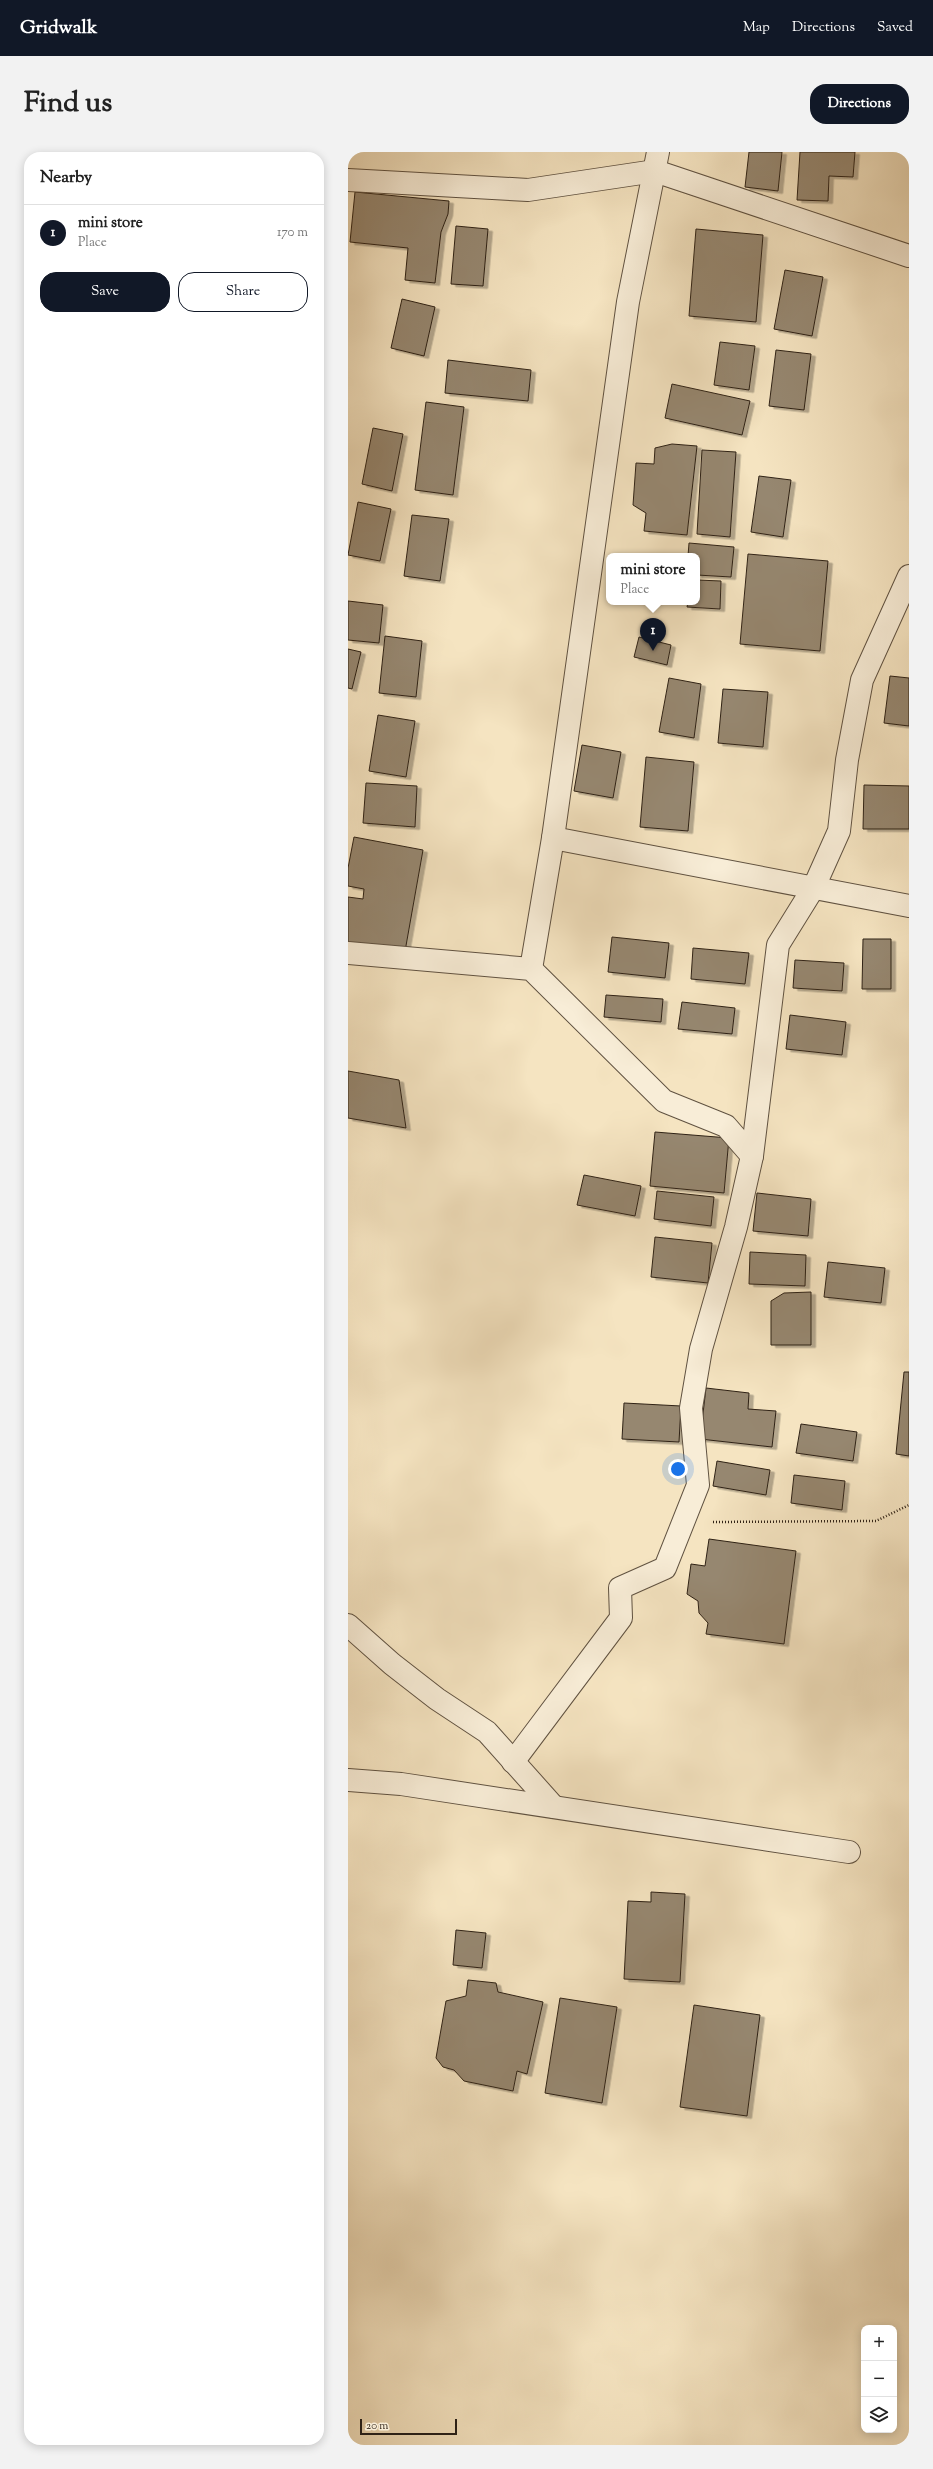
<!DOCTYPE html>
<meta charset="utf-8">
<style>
body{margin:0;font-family:"Sorts Mill Goudy",serif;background:#f2f2f2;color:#222}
.controls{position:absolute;right:12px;bottom:12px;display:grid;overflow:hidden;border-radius:8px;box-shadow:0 2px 10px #0003}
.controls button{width:36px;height:36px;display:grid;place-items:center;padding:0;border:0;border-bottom:1px solid #e0e0e0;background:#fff;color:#222;font:20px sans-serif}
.scale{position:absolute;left:12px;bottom:10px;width:97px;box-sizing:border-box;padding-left:4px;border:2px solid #2f2216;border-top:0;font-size:11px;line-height:14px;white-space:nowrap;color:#2f2216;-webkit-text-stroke:3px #f8edd7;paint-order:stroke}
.you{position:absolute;left:330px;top:1317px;width:14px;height:14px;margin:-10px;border:3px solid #fff;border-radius:50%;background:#1a73e8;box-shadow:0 0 0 6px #1a73e833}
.badge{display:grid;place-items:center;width:26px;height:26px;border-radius:50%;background:#111827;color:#fff;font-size:13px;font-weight:700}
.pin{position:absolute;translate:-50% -33px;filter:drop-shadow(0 1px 2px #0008)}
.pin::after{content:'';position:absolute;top:21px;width:14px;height:12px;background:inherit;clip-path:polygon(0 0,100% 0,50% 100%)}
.popup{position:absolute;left:258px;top:401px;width:94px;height:52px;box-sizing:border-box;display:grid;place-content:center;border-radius:8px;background:#fff;filter:drop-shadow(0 1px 3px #0005);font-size:13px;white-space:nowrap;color:#767676}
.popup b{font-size:15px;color:#222}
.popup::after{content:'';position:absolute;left:50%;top:100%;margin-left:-8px;border:8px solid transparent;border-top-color:#fff}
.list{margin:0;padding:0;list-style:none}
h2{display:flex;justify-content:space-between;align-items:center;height:52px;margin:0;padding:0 16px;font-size:17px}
h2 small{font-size:13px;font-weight:400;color:#767676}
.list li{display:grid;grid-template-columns:26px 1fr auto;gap:12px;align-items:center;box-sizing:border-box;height:56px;padding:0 16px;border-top:1px solid #e0e0e0}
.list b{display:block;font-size:15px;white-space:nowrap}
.list p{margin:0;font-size:13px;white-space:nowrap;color:#767676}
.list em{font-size:13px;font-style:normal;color:#767676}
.actions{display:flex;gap:8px;padding:12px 16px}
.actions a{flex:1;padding:9px 0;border:1px solid #111827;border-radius:16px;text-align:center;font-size:14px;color:#111827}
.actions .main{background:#111827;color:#fff}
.icon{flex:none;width:22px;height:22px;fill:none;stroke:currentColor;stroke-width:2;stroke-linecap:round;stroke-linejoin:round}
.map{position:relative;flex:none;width:561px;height:2293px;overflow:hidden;border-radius:16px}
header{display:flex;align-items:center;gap:24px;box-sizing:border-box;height:56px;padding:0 20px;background:#111827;color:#fff}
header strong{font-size:19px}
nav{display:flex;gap:22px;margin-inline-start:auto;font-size:14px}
.intro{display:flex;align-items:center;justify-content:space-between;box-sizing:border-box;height:96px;padding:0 24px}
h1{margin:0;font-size:28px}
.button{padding:10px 18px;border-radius:16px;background:#111827;color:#fff;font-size:14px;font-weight:700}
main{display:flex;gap:24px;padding:0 24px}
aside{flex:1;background:#fff;border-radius:16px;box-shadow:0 2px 10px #0003}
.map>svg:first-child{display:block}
.building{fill:#96876f;stroke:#2f2216;filter:url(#shadow)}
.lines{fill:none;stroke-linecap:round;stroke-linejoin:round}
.minor-casing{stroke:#605241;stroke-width:24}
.path{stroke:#2f2216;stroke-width:2.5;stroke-dasharray:1 2;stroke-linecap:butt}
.minor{stroke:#f8edd7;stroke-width:22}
</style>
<header>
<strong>Gridwalk</strong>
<nav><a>Map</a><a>Directions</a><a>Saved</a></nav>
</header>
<div class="intro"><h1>Find us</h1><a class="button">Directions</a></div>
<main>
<aside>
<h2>Nearby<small></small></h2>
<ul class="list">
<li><span class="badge">1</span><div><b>mini store</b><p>Place</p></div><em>170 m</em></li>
</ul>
<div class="actions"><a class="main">Save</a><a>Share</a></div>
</aside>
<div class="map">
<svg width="561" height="2293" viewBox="0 0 561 2293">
<defs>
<filter id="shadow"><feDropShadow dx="4.5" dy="2.5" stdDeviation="0" flood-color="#0004"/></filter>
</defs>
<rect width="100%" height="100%" fill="#f5e4c1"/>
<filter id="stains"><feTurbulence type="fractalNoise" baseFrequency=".005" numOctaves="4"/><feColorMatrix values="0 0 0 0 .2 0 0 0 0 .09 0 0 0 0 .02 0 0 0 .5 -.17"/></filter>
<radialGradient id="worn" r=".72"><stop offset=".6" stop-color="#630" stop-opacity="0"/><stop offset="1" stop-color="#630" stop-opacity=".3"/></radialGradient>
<!-- building -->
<g class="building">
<path d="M401,0H434L430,39L397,35Z"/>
<path d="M452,0H507L505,25L481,24L480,49L449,48Z"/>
<path d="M7,40L101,49L100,62L93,80L87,131L57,128L60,96L2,90Z"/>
<path d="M108,74L140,77L135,134L103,132Z"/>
<path d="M348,77L415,83L408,170L341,164Z"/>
<path d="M437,118L475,125L464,184L426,177Z"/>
<path d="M54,147L87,155L76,204L43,196Z"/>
<path d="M372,190L407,194L401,238L366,233Z"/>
<path d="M428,198L463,202L456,258L421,254Z"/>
<path d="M100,208L183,218L180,249L97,241Z"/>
<path d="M324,232L402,249L394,283L317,266Z"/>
<path d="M78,250L116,255L105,343L67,338Z"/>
<path d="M25,276L55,282L44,339L14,332Z"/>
<path d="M324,292L349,294L339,383L296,379L298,361L285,353L288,311L306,312L307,296Z"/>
<path d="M354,298L388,300L382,385L349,382Z"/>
<path d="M411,324L443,328L435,385L403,380Z"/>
<path d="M10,350L43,357L32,409L0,403Z"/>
<path d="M64,363L101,367L92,429L56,424Z"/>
<path d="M341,391L386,395L383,425L349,423V404H340Z"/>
<path d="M400,402L480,409L472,499L392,492Z"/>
<path d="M349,428L373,429L372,457L339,455L340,450H349Z"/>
<path d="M0,449L35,453L31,491L0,488Z"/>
<path d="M37,484L74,489L68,545L31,541Z"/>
<path d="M291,485L323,493L319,513L286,505Z"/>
<path d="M0,497L13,500L4,537L0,536Z"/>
<path d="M542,524L561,526V574L536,571Z"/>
<path d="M321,526L353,532L346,586L311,580Z"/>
<path d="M375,537L420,540L415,595L370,591Z"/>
<path d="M30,563L67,569L58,625L21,619Z"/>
<path d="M234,593L273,600L265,646L226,639Z"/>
<path d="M298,605L346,610L340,679L292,675Z"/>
<path d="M18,631L69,634L67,675L15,671Z"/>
<path d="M516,633L561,634V677H515Z"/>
<path d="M6,685L75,698L56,805L0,795V745L15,747L16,737L0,734V716Z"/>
<path d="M264,785L321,791L317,826L260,820Z"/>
<path d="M515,787H543V837H514Z"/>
<path d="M345,796L401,801L397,832L343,827Z"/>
<path d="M447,808L496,811L494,839L445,836Z"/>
<path d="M258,843L315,847L313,870L256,865Z"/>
<path d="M334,850L387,856L384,882L330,877Z"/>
<path d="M442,863L498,870L494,903L438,897Z"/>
<path d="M0,919L51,928L58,976L0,966Z"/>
<path d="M307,980L381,986L376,1041L302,1034Z"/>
<path d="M236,1023L293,1034L287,1064L229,1053Z"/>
<path d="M309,1039L366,1045L363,1074L306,1067Z"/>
<path d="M409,1041L463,1047L460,1084L405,1079Z"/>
<path d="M307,1085L364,1091L360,1131L303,1125Z"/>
<path d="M402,1100L458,1103L457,1134L401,1132Z"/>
<path d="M480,1110L537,1116L533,1151L476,1145Z"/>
<path d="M463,1140V1193H423V1149L436,1141Z"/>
<path d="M556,1220H561V1304L548,1302Z"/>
<path d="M358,1236L401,1241L400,1257L428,1259L424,1295L352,1287Z"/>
<path d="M276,1251L333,1254L331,1290L274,1287Z"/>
<path d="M453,1272L509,1280L505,1309L448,1301Z"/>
<path d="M369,1309L422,1318L418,1343L365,1334Z"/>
<path d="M446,1323L497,1329L494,1358L443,1351Z"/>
<path d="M361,1387L448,1399L436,1492L358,1482L360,1471L351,1461L350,1449L339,1442L343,1412L357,1414Z"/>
<path d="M303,1740L337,1742L332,1830L276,1827L280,1749L303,1750Z"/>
<path d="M108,1778L138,1781L134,1816L105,1813Z"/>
<path d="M120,1828L148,1831L150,1840L195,1850L179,1922L169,1919L165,1939L116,1929L106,1918L95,1915L88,1906L98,1849L118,1844Z"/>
<path d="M212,1846L269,1855L254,1951L197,1941Z"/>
<path d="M346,1853L412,1863L399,1964L332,1955Z"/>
</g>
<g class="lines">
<!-- minor casing -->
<g class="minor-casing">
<g id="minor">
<path d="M0,28L180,38L307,19L561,104"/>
<path d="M205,686L561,754"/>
<path d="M0,801L183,817L316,949L378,974L404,1004L388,1075L353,1197L343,1256L350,1333L317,1416L272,1436L273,1466L165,1610"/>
<path d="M183,817L205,686L280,150L310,0"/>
<path d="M404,1004L430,793L466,735L491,679L499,608L514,528L561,424"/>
<path d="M0,1473L44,1512L89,1547L139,1580L206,1655"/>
<path d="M0,1628L53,1632L501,1700"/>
</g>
</g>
<!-- path -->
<path class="path" d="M365,1370L528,1369L561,1353"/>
<!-- minor -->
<use href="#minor" class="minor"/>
</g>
<rect width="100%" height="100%" filter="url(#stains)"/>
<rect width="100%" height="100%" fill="url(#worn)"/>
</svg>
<div class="controls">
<button>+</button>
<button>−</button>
<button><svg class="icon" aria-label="layers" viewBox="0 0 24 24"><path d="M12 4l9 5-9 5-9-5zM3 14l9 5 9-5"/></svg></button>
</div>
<div class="scale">20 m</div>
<div class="you"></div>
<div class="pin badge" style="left:305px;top:499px">1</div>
<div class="popup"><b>mini store</b>Place</div>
</div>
</main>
